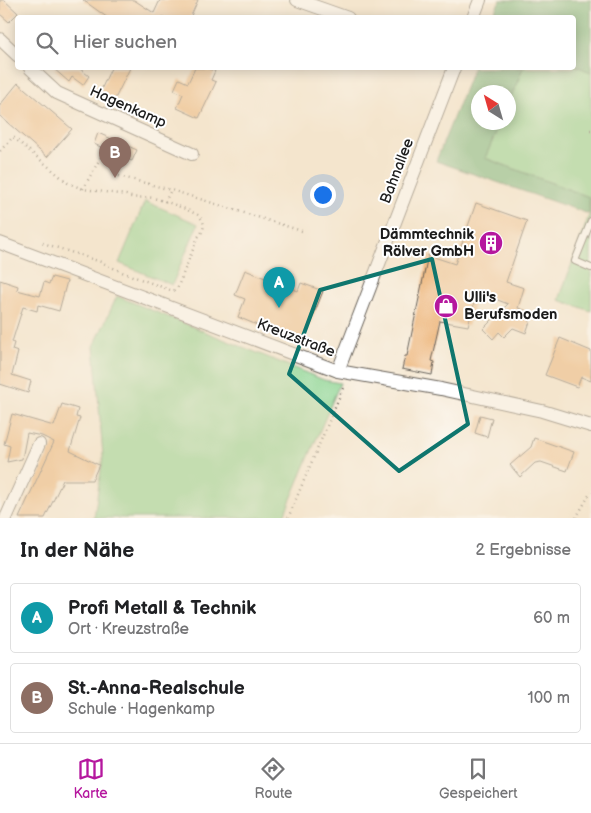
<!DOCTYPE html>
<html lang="de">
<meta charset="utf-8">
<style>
body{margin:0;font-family:"Balsamiq Sans",sans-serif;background:#f2f2f2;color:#202124}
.compass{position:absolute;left:471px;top:85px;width:45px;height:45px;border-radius:50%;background:#fff;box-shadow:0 2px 12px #0003;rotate:323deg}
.you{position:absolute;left:322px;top:194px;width:18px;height:18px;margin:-12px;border:4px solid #fff;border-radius:50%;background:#1a73e8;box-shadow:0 0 0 8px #1a73e833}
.badge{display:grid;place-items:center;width:32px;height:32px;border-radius:50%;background:#b5179e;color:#fff;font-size:16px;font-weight:700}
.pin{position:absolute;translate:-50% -41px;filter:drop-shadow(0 1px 2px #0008)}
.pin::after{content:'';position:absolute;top:26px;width:18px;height:15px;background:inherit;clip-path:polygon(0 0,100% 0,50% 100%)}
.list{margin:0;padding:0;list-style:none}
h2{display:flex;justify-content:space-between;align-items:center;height:65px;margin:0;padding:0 20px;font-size:21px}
h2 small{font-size:16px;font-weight:400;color:#757577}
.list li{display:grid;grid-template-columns:32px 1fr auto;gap:15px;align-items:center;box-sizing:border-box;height:70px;margin:0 10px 10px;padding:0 10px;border:1px solid #e0e0e0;border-radius:5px}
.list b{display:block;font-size:19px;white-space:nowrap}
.list p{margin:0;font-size:16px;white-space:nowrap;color:#757577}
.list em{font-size:16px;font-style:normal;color:#757577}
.icon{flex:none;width:28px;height:28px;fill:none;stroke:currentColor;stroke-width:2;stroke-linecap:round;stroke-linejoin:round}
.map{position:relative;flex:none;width:591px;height:518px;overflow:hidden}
.search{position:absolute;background:#fff;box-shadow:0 2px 12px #0003;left:15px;right:15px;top:15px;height:55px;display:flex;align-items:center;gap:12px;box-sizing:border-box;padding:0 18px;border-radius:5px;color:#757577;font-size:19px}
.sheet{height:225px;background:#fff}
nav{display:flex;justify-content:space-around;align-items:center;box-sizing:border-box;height:70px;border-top:1px solid #e0e0e0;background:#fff;font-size:14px;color:#757577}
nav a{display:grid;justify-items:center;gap:2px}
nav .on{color:#b5179e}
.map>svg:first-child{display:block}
.green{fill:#8bd28d;stroke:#547754}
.forest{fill:#70b478;stroke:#46684a}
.building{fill:#ecb274}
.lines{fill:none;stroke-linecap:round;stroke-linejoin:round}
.lane-casing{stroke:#68625a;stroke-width:8}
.street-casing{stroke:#68625a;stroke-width:14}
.path{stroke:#68625a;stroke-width:2.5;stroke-dasharray:1 4;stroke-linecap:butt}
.lane{stroke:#fff;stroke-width:6}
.street{stroke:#fff;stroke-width:12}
.marked{fill:none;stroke:#0f766e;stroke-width:4;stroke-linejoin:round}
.labels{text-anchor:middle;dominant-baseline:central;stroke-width:4;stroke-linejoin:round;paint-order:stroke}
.street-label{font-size:15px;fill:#1c1c1c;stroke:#fff}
.poi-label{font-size:15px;font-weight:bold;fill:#1c1c1c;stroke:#fff;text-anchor:end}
</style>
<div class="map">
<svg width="591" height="518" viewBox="0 0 591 518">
<rect width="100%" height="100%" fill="#fff"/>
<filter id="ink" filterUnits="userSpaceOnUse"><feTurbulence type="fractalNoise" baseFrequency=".02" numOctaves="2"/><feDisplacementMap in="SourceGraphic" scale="10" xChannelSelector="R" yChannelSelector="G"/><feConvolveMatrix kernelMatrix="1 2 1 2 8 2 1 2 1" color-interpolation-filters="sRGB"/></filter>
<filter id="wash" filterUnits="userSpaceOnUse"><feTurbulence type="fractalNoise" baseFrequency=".0096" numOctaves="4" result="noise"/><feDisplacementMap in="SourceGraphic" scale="20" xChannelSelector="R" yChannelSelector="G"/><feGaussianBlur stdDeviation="1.12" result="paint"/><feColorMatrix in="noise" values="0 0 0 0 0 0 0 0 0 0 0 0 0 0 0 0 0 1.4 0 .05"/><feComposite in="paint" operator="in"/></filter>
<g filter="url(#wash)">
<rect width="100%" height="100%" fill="#f4e5cd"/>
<!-- green -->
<g class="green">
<path d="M574,65L591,72V311L559,300L589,215V197L485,158L500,123L508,122L509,102L523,68H574Z"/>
<path d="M145,201L198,224L172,285L119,263Z"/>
<path d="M117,296L324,380L340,383L283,518H94L103,456L94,346Z"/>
</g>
<!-- forest -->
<g class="forest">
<path d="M500,0H591V72L574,65V18L492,17Z"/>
<path d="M473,68H523L509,102L508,92H478V122L500,123L485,158L589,197V214L436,161Z"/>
</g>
<g id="blocks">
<!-- building -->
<g class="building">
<path d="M0,0H4L18,13L9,22L0,14Z"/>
<path d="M83,0H134L154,13L160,0H198L190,18H108Z"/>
<path d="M53,68H79L89,76L83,85L72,77L69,82Z"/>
<path d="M111,68H130L113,103L100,97V92Z"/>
<path d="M195,68H206L215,71L211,80L216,82L199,118L177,108L183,94L174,90L179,79L188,83Z"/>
<path d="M18,83L72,129L47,157L0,116V105Z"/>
<path d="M98,133L137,150L132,161L94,144Z"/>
<path d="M476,203L527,221L506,282L524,288L518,308L533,313L526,333L513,328L504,337L499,332L493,339L483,329L508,304L477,292L468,326L440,321L431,361L434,362L432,375L402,369L405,356H407L428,255L455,264Z"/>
<path d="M245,270L298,291L301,283L323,291L302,344L238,317L245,299L235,295Z"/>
<path d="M52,277L67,281L59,311L38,305L37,311L23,307L12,342L14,343L12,350L18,352L12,375L31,381L28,393L0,384V280L18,286L17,290L40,296L44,282L49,284Z"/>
<path d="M560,338L591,351V381L581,377L577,387L545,375Z"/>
<path d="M62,404L78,409L76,417L80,418L70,451L99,465L92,480H63L45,518H19L54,442L42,436L27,433L22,459L7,462L10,446L4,444L12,414L54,426Z"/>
<path d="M480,415L492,418L487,437L475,433Z"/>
<path d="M534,438L574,452L567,471L541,462L535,463L520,477L510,465L531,447Z"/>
</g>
</g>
</g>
<g filter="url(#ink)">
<use href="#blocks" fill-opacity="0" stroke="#68625a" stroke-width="1"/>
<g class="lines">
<!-- lane casing -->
<g class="lane-casing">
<path id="lane" d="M591,221L575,261L591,268"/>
</g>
<!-- street casing -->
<g class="street-casing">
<g id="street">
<path d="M297,0L348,18"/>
<path d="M473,18L480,0"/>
<path d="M0,39L18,56"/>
<path d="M30,68L57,93L192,154"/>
<path d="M0,243L338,371L441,389L542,411L591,426"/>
<path d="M338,371L454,68"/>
<path d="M6,518L39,444"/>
</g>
</g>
<!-- path -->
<g class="path">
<path d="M590,130H591"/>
<path d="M0,151L13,137L68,183L83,189L126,195C135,200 144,196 153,198C169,202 184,208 198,215C206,222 205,230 198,237L177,289L173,291L124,273L101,262L40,242"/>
<path d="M119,176L171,190L305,232"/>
<path d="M83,189L102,155"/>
<path d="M165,202L171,190"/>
<path d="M288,518L344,386"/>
<path d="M576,518L591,492"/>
</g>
<!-- lane -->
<use href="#lane" class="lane"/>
<!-- street -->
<use href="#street" class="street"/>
</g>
</g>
<!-- marked area -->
<path d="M0 0H591V518H0ZM432,259L468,424L399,471L289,374L320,290Z" fill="#f4e5cd" fill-opacity=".55" fill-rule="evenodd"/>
<path class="marked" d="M432,259L468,424L399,471L289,374L320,290Z"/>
<!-- icons -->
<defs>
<g id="building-disc" transform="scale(1.25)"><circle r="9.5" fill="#b5179e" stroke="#fff"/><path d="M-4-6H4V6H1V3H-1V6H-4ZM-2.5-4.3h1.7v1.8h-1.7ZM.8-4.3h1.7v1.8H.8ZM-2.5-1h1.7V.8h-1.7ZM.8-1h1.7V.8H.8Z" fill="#fff"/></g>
<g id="shop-disc" transform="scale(1.25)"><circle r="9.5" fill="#b5179e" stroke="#fff"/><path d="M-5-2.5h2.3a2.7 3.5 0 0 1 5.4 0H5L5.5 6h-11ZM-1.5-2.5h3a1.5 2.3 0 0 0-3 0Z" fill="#fff"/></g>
</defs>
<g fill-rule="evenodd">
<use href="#building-disc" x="491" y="243"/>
<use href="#shop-disc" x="446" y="306"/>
</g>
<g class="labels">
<!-- street labels -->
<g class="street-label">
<text transform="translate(128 107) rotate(24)">Hagenkamp</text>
<text transform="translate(397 171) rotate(-69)">Bahnallee</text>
<text transform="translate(296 338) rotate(21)">Kreuzstraße</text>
</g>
<!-- poi labels -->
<g class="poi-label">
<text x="474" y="234">Dämmtechnik<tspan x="474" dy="17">Rölver GmbH</tspan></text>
<text x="464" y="297" text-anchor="start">Ulli's<tspan x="464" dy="17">Berufsmoden</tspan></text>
</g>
</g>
</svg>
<svg class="compass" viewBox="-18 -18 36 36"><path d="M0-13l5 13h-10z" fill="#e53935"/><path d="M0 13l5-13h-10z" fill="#757577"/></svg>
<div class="you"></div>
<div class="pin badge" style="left:279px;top:308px;background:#0f9aa8">A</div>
<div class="pin badge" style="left:115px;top:178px;background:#8d6e63">B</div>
<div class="search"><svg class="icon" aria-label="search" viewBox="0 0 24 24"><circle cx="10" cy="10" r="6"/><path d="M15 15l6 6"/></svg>Hier suchen</div>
</div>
<section class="sheet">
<h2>In der Nähe<small>2 Ergebnisse</small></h2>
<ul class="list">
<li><span class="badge" style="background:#0f9aa8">A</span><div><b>Profi Metall &amp; Technik</b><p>Ort · Kreuzstraße</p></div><em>60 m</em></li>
<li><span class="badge" style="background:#8d6e63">B</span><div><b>St.-Anna-Realschule</b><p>Schule · Hagenkamp</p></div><em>100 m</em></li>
</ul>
</section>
<nav>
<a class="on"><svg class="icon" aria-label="map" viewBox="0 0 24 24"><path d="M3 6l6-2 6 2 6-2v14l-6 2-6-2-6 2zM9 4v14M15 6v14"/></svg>Karte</a>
<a><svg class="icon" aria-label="directions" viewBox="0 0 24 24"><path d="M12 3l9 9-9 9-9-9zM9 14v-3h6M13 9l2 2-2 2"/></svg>Route</a>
<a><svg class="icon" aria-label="saved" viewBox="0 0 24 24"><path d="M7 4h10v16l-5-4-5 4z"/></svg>Gespeichert</a>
</nav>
